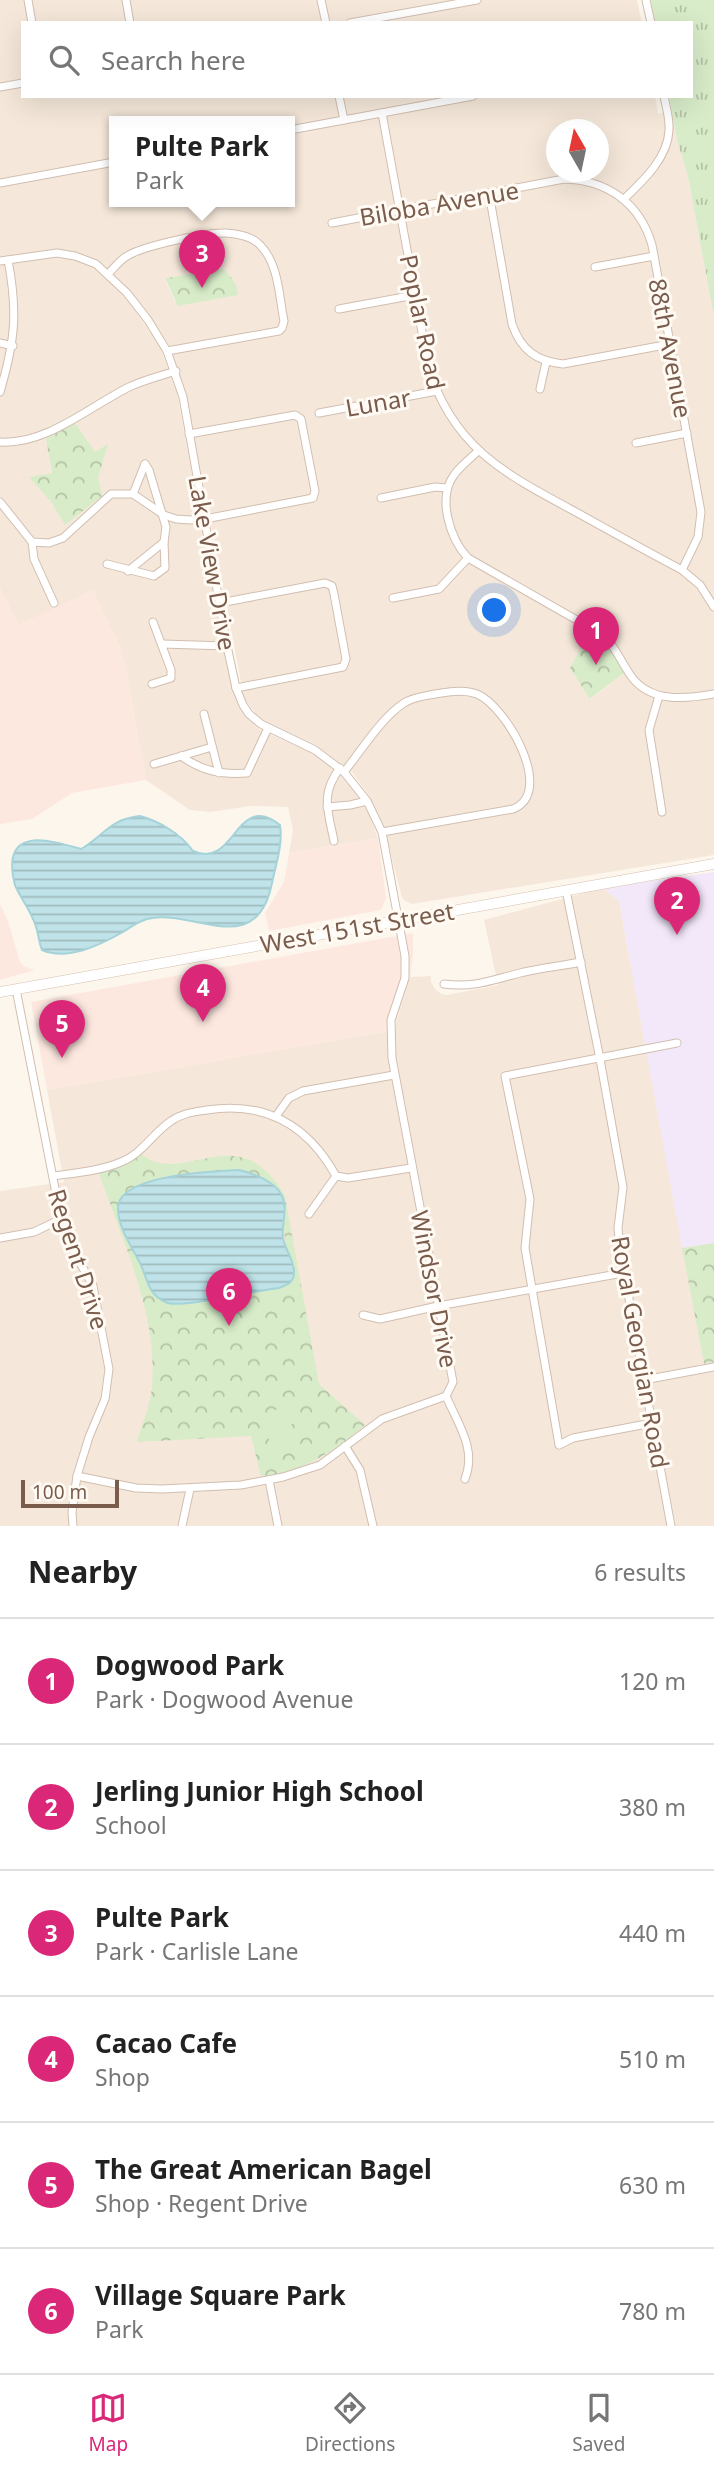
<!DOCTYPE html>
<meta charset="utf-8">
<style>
body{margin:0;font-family:"Noto Sans",sans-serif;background:#f2f2f2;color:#222}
.compass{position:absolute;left:546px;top:119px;width:63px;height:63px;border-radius:50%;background:#fff;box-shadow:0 7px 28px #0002;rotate:351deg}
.scale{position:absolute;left:21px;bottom:18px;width:98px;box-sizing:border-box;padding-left:7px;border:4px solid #7a5c4d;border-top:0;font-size:19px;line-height:24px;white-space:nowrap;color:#7a5c4d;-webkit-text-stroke:5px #fffaf3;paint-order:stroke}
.you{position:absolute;left:495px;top:611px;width:24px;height:24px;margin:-18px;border:5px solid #fff;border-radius:50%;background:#1a73e8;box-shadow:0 0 0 10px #1a73e833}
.badge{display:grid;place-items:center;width:46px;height:46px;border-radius:50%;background:#db2777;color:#fff;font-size:23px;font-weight:700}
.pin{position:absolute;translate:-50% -58px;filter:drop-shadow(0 2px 4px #0008)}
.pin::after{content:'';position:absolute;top:37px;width:24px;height:21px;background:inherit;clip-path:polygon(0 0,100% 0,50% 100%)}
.popup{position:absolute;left:109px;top:116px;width:186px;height:91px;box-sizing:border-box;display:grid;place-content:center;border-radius:0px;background:#fff;filter:drop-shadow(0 2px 5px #0005);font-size:23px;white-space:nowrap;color:#767676}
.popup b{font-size:26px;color:#222}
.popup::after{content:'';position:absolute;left:50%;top:100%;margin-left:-14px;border:14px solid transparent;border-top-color:#fff}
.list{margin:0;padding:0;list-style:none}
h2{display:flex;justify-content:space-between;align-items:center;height:91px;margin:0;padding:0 28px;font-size:30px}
h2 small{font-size:23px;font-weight:400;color:#767676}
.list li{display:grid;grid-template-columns:46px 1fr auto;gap:21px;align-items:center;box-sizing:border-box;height:126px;padding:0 28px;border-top:2px solid #e0e0e0}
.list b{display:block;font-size:26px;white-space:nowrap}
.list p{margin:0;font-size:23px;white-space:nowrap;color:#767676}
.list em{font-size:23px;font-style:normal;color:#767676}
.icon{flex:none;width:38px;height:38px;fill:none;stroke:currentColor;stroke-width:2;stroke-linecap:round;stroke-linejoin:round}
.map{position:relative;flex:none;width:714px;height:1526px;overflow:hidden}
.search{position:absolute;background:#fff;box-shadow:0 7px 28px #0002;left:21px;right:21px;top:21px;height:77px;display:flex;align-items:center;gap:18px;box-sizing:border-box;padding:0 24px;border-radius:0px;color:#767676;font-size:26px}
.sheet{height:847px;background:#fff}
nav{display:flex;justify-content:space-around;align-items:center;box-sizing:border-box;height:98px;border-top:2px solid #e0e0e0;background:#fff;font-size:19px;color:#767676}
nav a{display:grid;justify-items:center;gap:4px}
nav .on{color:#db2777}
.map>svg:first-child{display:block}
.residential{fill:#f5e8da;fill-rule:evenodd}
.commercial{fill:#fde8e0}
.education{fill:#f3e8fa}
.grass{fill:url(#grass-tufts)}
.park{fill:url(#park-crowns);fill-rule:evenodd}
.pitch{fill:#d8ecc9}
.water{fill:url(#water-rules);stroke:#a5d3da;stroke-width:2}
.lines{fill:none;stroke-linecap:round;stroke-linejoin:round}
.street-casing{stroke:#d1beb0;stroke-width:9}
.secondary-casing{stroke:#d6c0b0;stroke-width:11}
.street{stroke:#fff;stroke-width:7}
.secondary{stroke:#fff;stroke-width:10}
.labels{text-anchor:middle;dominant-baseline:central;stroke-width:6;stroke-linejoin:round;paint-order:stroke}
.street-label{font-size:24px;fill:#7a5c4d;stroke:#fffaf3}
</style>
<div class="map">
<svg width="714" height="1526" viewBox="0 0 714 1526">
<defs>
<pattern id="grass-tufts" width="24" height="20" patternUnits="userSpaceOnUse" patternTransform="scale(1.75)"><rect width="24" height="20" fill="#d8ecc9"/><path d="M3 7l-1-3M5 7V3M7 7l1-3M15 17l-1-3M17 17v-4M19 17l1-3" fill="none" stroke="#b4c2a5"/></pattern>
<pattern id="park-crowns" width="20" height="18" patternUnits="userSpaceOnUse" patternTransform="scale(1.75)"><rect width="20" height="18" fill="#d8ecc9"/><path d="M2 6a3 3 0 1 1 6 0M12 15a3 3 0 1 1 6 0" fill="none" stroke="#b4c2a5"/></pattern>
<pattern id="water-rules" width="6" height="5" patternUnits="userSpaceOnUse" patternTransform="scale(1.75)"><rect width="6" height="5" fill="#bfe3e8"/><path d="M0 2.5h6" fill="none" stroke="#a0bbbe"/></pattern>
</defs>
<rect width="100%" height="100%" fill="#fdf6ec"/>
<!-- residential -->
<g class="residential">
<path d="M0,0H637L642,23H23V96H655L658,114L672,111L677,140L688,177L714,317V855L412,904L405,901L402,898L383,823L369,796L353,773L316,745L265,722L255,713L244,698L185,390L168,343L145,309L137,313L160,347L177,393L231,685L237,703L244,714L259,729L314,754L336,771L347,781L368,812L378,838L289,853L293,830L288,807L250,806L210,812L190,810L146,780L125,665L119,645L92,590L19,626L0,588ZM114,122H290V202H114ZM556,130H598V172H556ZM224,269L175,301L165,279V278ZM75,423L95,453L107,445L98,478L65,524L51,502L30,477L52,473L46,439ZM570,668L624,673L591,699Z"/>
<path d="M603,888L619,901L704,1364L640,1377L667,1526H0V1191L64,1182L47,1090L394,1030L410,977L431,976V982L435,989L441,994L447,995L498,985L484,920Z"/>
<path d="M714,1370V1526H675L648,1387L654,1381Z"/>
</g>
<!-- commercial -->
<g class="commercial">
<path d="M0,588L19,625L92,590L119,645L125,665L146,780L72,793L32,819L0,824Z"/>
<path d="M378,838L386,898L381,910L269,931L265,913L284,882L289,853Z"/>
<path d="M0,904L8,921L20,962L25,967L35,970L0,980Z"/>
<path d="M413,933V956L410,977L394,1030L47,1090L31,1002Z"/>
</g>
<!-- education -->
<path class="education" d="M714,872V1243L682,1248L619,901L603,888Z"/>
<!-- grass -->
<path class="grass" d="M651,0H714V317L688,177L677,140L669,96H691V23H655Z"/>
<!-- park -->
<g class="park">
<path d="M224,269L236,284L238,295L178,306L165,278Z"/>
<path d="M75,423L95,452L108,444L98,478L102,496L65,525L51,502L29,477L52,473L46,439Z"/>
<path d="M590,631L611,650L624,673L590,699L570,668Z"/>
<path d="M141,1154C185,1189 238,1114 285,1196L319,1384L365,1425C332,1453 304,1471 261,1477L251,1436L137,1442C142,1424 151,1404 152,1385C158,1314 122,1240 99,1173L117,1167ZM239,1170C310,1192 269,1215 293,1264L279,1288C257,1290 184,1308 168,1303C149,1297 147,1276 139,1261C132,1245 117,1226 118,1207C120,1176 215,1171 239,1170Z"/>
<path d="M714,1243V1362L704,1364L682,1248Z"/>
</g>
<!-- pitch -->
<path class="pitch" d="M293,1404L300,1421L285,1427L290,1442L272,1448L260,1415Z"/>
<!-- water -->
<g class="water">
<path d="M140,816C159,821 181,834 193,851C236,870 235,790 280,825C283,844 276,864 272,883C256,962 192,907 147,919C137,922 131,927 123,932C100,945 68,961 42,950C38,940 38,928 33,919C28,907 20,897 15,885C0,826 47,839 81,849C104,836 109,819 140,816Z"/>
<path d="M239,1170C253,1173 275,1182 281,1194C289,1208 281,1223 283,1238C285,1250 295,1261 294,1274C293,1283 287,1285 279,1288C258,1290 183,1308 168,1303C146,1295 148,1277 139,1261C131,1246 117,1225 118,1207C120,1175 215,1171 239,1170Z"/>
</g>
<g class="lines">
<!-- street casing -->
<g class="street-casing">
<g id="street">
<path d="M28,0L32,23"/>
<path d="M126,0L130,23"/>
<path d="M321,0L326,23"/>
<path d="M646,0L651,23"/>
<path d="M350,23L477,0"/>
<path d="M0,87L23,83"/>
<path d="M339,96L344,120"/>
<path d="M382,113L428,365C451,446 505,474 574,511C610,531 646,551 682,570L700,585L714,607"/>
<path d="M290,130L473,96"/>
<path d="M0,183L114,162"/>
<path d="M489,193L512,324C521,350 536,361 563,364L670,344"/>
<path d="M624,199C643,181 668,158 669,130C670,119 666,107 664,96"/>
<path d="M332,223L564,179C607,180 640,203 652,245L701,512L698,537L682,570"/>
<path d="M0,261L57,253L75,256L96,264L127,293L148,320L167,351L183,397L227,646L236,688L243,705L249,714L261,724L315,750L344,772L367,801L382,832L405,956V978L391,1020L392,1058L453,1382L446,1396L382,1419L320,1465L283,1477L241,1485L162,1489L136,1488L77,1476"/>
<path d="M595,267L654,256"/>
<path d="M108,274C114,268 120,260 127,256C143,246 207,232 226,233C238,234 252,236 260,245C279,264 279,297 284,321L282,328L279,331L167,351"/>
<path d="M339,309L415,295"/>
<path d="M0,343L13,346"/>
<path d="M540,389L546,362"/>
<path d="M0,392C15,341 18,312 8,260"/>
<path d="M319,413L437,391"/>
<path d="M189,434L295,415L301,419L315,491L313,498L205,519"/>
<path d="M0,442C46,445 89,407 129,387C144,380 160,376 176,371"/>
<path d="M636,443L687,433"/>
<path d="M478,451C470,459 460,466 454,475C437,498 450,539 468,558L603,635C616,647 621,662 631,676C650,703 686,699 714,694"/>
<path d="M133,494L145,464"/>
<path d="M381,498L435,487L447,488"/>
<path d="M0,502L32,542L49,543L63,538L111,494H133L164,515L176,519L191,520L205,518"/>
<path d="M32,542L34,559L54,603"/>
<path d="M107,564L154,576L165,568L164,542L166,527L149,470L145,464"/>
<path d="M128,571L164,542"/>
<path d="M393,598L439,589L468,558"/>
<path d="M220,603L325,583L332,586L334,594L346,659L343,667L236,688"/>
<path d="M162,644L227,646"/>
<path d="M152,684L171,678V670L153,622"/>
<path d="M659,696L649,730L662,812"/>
<path d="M204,714L219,773"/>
<path d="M181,756C202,771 221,775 247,773L268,728"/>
<path d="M154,764L212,747"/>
<path d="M344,772C362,750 381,718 404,703C413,697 425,696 435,694C449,692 463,689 477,694C506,706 556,792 513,809L382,832"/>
<path d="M327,807L350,805L367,801"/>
<path d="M334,841C328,811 320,794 340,768"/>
<path d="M566,890L600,1059L623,1187L618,1228L620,1250L671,1526"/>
<path d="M444,984C474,988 492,980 520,973C540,968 561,966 581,962"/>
<path d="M16,989L61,1219L74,1252L93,1286L109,1369L105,1399L89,1437L77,1476L72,1512L73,1526"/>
<path d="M276,1116L289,1098L303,1091L394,1075"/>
<path d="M53,1176C75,1173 100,1171 121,1162C142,1154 153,1133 171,1121C182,1113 194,1112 207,1110C265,1101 308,1125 336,1176L348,1178L411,1168"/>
<path d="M309,1214L336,1176"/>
<path d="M0,1238L34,1232L61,1219"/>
<path d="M363,1315L380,1319L438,1306L623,1273"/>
<path d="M644,1380L714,1367"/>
<path d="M446,1396C458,1424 477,1449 465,1479"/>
<path d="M652,1423L573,1438L559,1445L525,1248L530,1199L505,1076L677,1043"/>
<path d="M345,1446L360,1470L373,1526"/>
<path d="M269,1480L278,1526"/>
<path d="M182,1526L190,1489"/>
</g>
</g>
<!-- secondary casing -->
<g class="secondary-casing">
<path id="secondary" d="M0,992L714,864"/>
</g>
<!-- street -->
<use href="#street" class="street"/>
<!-- secondary -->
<use href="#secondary" class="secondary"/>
</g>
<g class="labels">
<!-- street labels -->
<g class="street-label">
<text transform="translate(439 203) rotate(-10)">Biloba Avenue</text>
<text transform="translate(423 322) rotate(78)">Poplar Road</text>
<text transform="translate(671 348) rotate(79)">88th Avenue</text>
<text transform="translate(378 402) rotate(-10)">Lunar</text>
<text transform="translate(213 563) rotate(80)">Lake View Drive</text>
<text transform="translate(357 927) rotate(-10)">West 151st Street</text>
<text transform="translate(79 1259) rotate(72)">Regent Drive</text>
<text transform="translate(435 1289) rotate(79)">Windsor Drive</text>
<text transform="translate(641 1352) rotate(80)">Royal Georgian Road</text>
</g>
</g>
</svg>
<svg class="compass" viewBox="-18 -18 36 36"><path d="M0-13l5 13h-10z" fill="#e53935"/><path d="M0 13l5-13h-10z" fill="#767676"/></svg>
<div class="scale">100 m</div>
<div class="you"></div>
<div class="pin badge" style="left:596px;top:665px">1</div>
<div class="pin badge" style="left:677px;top:935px">2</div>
<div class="pin badge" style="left:202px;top:288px">3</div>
<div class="popup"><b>Pulte Park</b>Park</div>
<div class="pin badge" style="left:203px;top:1022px">4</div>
<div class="pin badge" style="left:62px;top:1058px">5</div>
<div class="pin badge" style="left:229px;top:1326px">6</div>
<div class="search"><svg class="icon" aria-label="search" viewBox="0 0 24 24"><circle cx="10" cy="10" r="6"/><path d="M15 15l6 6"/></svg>Search here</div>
</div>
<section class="sheet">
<h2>Nearby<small>6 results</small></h2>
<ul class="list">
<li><span class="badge">1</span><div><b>Dogwood Park</b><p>Park · Dogwood Avenue</p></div><em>120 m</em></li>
<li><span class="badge">2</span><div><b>Jerling Junior High School</b><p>School</p></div><em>380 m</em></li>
<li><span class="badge">3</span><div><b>Pulte Park</b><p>Park · Carlisle Lane</p></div><em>440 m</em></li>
<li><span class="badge">4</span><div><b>Cacao Cafe</b><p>Shop</p></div><em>510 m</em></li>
<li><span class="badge">5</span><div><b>The Great American Bagel</b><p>Shop · Regent Drive</p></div><em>630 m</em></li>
<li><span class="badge">6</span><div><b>Village Square Park</b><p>Park</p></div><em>780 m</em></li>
</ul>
</section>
<nav>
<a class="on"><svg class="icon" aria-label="map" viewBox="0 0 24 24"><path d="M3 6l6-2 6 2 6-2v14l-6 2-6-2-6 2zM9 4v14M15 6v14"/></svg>Map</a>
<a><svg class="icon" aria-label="directions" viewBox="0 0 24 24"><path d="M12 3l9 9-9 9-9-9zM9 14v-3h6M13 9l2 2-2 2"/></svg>Directions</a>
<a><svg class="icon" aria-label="saved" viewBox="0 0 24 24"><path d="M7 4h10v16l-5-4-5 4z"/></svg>Saved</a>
</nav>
